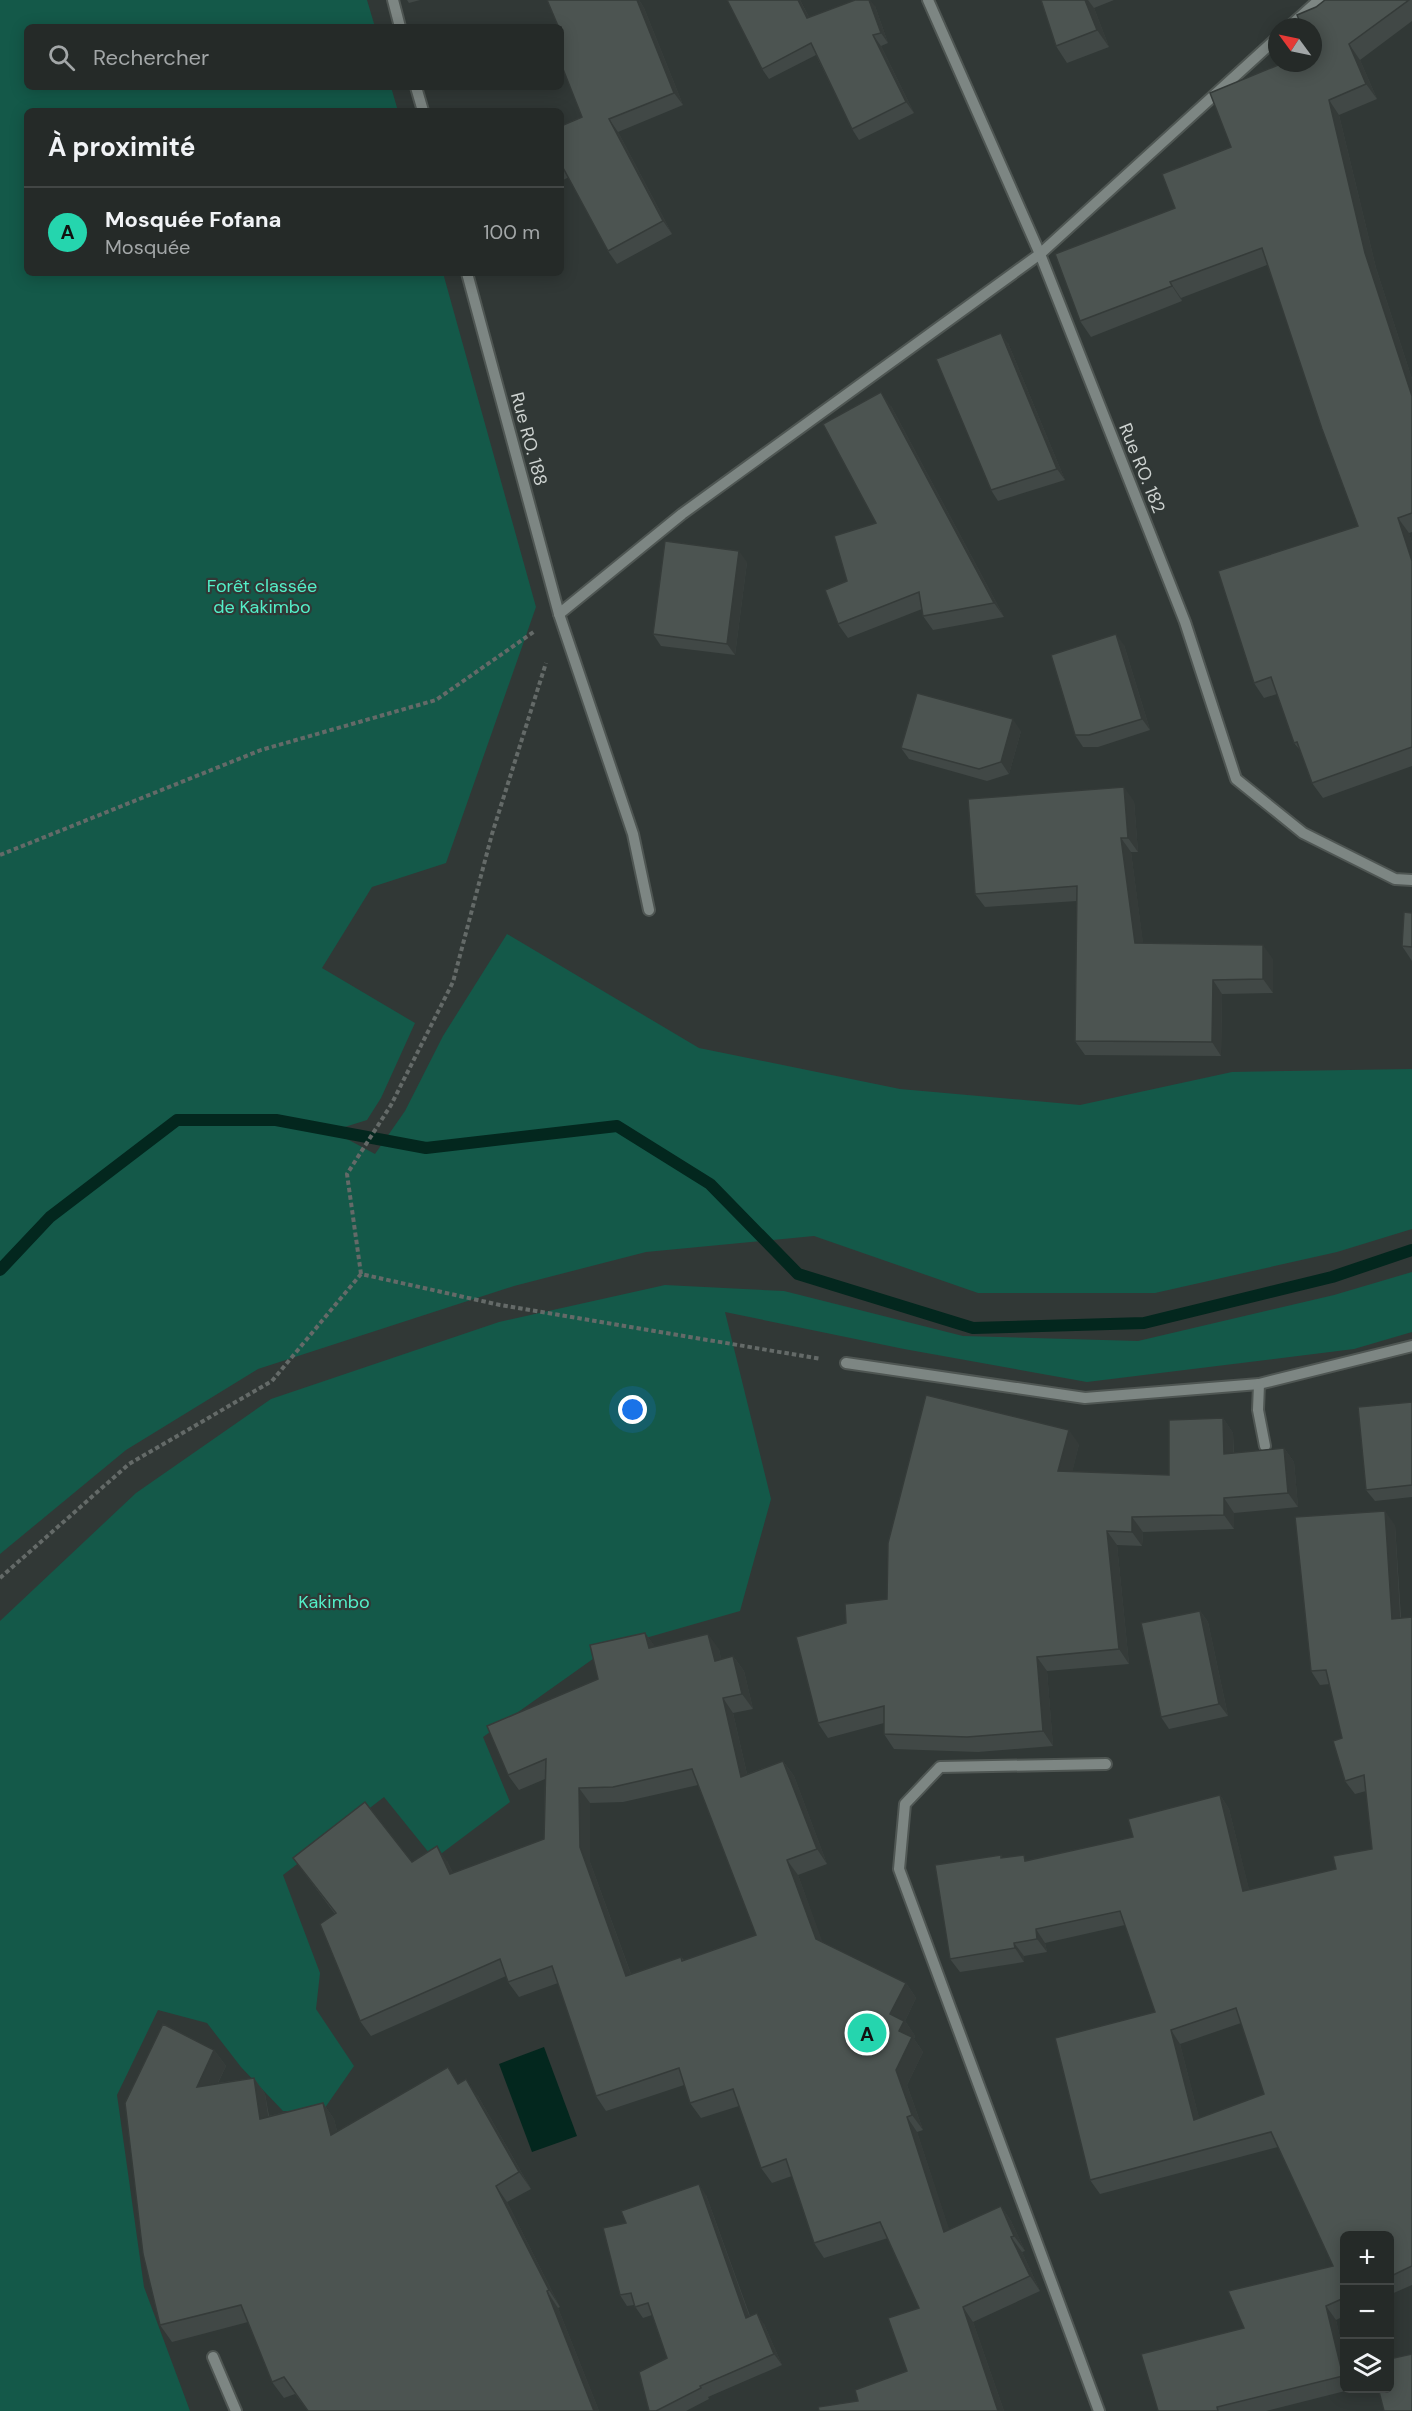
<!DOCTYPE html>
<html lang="fr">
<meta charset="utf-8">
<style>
body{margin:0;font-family:"DM Sans",sans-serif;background:#313634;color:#f1f3f6}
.controls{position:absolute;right:18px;bottom:18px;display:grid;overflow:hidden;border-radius:9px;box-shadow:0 3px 15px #0003}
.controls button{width:54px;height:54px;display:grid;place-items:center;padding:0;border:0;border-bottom:2px solid #424645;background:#252a28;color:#f1f3f6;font:30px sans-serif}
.compass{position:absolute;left:1268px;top:18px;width:54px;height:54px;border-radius:50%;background:#252a28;box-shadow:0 3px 15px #0003;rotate:303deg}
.you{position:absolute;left:633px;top:1410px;width:21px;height:21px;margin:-15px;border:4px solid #fff;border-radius:50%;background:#1a73e8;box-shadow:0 0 0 9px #1a73e833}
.badge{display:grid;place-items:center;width:39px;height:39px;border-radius:50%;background:#25d5ae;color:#111;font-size:20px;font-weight:700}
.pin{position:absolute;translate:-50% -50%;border:3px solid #fff;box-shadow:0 2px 6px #0006}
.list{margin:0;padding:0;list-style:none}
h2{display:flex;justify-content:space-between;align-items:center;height:78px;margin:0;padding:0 24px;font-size:26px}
h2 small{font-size:20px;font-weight:400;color:#a3a7a8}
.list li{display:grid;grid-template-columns:39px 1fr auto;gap:18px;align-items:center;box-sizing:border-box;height:90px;padding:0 24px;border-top:2px solid #424645}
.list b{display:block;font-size:22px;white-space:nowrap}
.list p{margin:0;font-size:20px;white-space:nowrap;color:#a3a7a8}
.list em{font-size:20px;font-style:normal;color:#a3a7a8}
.icon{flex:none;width:33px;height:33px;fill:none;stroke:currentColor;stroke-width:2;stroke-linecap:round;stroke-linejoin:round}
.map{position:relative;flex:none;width:1412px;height:2411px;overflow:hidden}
.search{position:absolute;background:#252a28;box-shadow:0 3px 15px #0003;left:24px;top:24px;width:540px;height:66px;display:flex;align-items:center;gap:15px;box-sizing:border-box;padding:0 21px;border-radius:9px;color:#a3a7a8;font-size:22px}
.panel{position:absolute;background:#252a28;box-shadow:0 3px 15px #0003;left:24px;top:108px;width:540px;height:168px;border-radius:9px}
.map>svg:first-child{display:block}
.green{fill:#145949}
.water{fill:#03271e}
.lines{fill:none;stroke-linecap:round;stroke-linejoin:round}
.stream{stroke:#03271e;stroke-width:12}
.minor-casing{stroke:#4f5653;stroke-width:14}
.path{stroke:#646a68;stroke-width:4;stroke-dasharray:4.5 3;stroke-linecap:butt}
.minor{stroke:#7d8683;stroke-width:10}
.wall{fill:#414846;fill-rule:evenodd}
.shaded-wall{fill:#353b39}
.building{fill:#4c5451;stroke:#353b39;stroke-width:1.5;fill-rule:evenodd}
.labels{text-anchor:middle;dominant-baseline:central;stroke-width:4.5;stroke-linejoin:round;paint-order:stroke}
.street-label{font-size:18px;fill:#ced3d1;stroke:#313836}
.park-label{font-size:18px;fill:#53efc8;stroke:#313836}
</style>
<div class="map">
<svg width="1412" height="2411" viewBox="0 0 1412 2411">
<rect width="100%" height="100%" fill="#313836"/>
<!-- green -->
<g class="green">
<path d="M0,0H367L375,27H27V87H391L398,111H27V273H443L536,607L446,863L372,887L322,968L415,1023L381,1098L367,1120L332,1131L375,1154L405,1111L443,1036L507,934L699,1048L900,1089L1080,1105L1232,1072L1412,1069V1229L1337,1252L1155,1293H978L814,1236L646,1252L514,1286L258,1369L126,1450L0,1554Z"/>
<path d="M1412,1272V1332L1354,1349L1087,1382L904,1349L725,1312L771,1499L740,1611L607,1649L483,1737L510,1802L434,1859L384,1797L283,1875L320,1973L316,2009L354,2066L322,2112L283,2111L241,2067L207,2023L158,2010L117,2095L144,2287L190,2411H0V1621L136,1493L271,1399L499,1322L665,1285L784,1291L963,1336L1138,1341L1334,1295Z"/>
</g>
<!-- water -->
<path class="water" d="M544,2047L577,2136L532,2152L499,2064Z"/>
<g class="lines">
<!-- stream -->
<path class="stream" d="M0,1270L50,1217L177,1120H276L426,1148L617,1126L710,1184L798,1274L973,1328L1144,1323L1332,1277L1412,1250"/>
<!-- minor casing -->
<g class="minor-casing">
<g id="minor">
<path d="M393,0L400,27"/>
<path d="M928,0L1040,254L1185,622L1236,779L1303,833L1395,879L1412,880"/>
<path d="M1289,27L1319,0"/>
<path d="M416,87L423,111"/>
<path d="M467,273L559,614L633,834L649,910"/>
<path d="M559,614L682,514L1040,254L1277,38"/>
<path d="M846,1363L1085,1398L1259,1384L1412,1346"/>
<path d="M1259,1384L1258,1410L1265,1446"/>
<path d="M213,2357L236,2411"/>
<path d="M1099,2411L899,1869L905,1804L940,1767L1106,1764"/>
</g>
</g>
<!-- path -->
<g class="path">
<path d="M0,855L261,750L436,700L535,631"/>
<path d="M361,1274L347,1174L391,1105L453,982L492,834L546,663"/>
<path d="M0,1578L129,1464L272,1381L361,1274L500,1305L821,1359"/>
</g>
<!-- minor -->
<use href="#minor" class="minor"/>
</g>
<!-- wall -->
<g class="wall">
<path d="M407,0H420L409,3Z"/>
<path d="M547,0H639L644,8L683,105L618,132L672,234L617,264L608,251L569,177L561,181V126L582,117L558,26Z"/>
<path d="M727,0H800L809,17L875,6L888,43L881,46L914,113L859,140L852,129L816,55L769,79L762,69Z"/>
<path d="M1041,0H1114L1094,8L1109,47L1067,63L1056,46Z"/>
<path d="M1325,0H1412V21L1360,60L1377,99L1339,115L1376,268L1412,379V532L1409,533L1412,543V766L1323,798L1312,783L1300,750L1294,743L1277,694L1264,698L1254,683L1358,526L1267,265L1181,298L1182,301L1091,337L1080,321L1175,208L1231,147L1313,63L1316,7Z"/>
<path d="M1008,343L1065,480L998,501L991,490Z"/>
<path d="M891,406L1004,617L933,630L923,616L922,609L848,638L838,624L847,581L876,523Z"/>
<path d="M747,562L735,655L661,646L653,634Z"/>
<path d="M1124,645L1150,730L1098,747H1083L1075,735Z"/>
<path d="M1021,731L1009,774L987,781L909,759L901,748Z"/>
<path d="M1134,801L1138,852H1131L1143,944L1273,959V993L1222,994L1221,1056L1085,1055L1075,1041L1077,901L985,907L975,894Z"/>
<path d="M1412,913V961L1402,946Z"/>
<path d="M1412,1402V1497L1375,1501L1366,1490Z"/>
<path d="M1223,1418L1233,1433L1234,1453L1284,1448L1294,1462L1298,1507L1234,1513V1529L1143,1532L1142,1546L1117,1545L1129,1664L1047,1671L1053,1746L978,1752L894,1749L884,1734V1723L828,1738L818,1723L846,1623L887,1599L1079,1444L1072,1472L1169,1475Z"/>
<path d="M1395,1525L1401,1618L1412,1617V2285L1389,2295V2235H1344V2316L1336,2320L1344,2355V2388H1352L1353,2389L1266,2411H1158L1244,2328L1333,2266L1278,2147L1100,2194L1090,2180L1155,2012L1125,1925L1045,1943L1047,1952L1024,1956V1962L960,1972L950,1959L1001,1855L1003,1858L1028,1860L1133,1837L1220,1795L1229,1809L1249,1890L1336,1869L1372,1849L1366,1791L1355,1794L1345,1781L1342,1738L1330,1684L1320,1685L1311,1671ZM1241,2023L1264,2094L1199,2118L1180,2044Z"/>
<path d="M1200,1611L1208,1622L1228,1716L1169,1729L1161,1717Z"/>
<path d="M645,1633L655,1647L719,1649L721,1659L733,1656L744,1671L753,1709L733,1713L747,1774L783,1761L794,1776L827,1864L798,1875L822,1942L906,1983L916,1998L905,2021L915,2036L914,2039L923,2052L907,2085L923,2130L917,2132L949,2230L1001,2206L1011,2221L1025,2251L1022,2252L1040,2291L973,2322L1004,2411L858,2401L907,2371L919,2308L888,2238L824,2258L814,2243L792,2176L772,2183L761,2168L739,2106L701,2118L690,2103L684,2085L606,2111L596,2096L558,1983L519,1997L508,1982L506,1976L371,2036L360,2021L335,1914L293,1858L412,1862L447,1861L453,1873L544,1839L545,1779L519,1790L508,1775L598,1679ZM698,1785L756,1935L684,1960L681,1957L631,1974L590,1862V1803L623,1802Z"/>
<path d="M214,2050L226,2066L218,2083L254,2078L265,2094L269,2116L323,2103L334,2119L337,2131L459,2083L478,2096L531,2189L507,2202L560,2307L558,2308L599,2411H308L295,2394L284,2398L272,2382L248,2322L172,2342L160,2325Z"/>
<path d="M706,2195L750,2316L764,2324L782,2365L708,2397L709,2399L686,2411H649L667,2358L652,2315L643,2318L634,2305L627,2306L620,2295L626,2223Z"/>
</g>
<!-- shaded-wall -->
<g class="shaded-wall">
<path d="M637,0H639L644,8L683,105L674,93Z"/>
<path d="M798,0H800L815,29L807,18Z"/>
<path d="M869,0H870L875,6L888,43L881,33Z"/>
<path d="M1085,0H1088L1094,8L1109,47L1097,30Z"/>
<path d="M873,35L881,46L914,113L906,102Z"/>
<path d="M1349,44L1360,60L1377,99L1366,84Z"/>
<path d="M1329,100L1339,115L1376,268L1412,379V396L1365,253Z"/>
<path d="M609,119L618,132L672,234L663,221Z"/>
<path d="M1170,282L1181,298L1182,301L1172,286Z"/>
<path d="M1001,333L1008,343L1065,480L1057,469Z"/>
<path d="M881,392L891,406L1004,617L994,603Z"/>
<path d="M1398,518L1409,533L1412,543V561Z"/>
<path d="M739,551L747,562L735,655L727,644Z"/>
<path d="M1116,634L1124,645L1150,730L1142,719Z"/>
<path d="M1013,719L1021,731L1009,774L1001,762Z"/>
<path d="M1124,787L1134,801L1138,852L1128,838Z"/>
<path d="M1121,838L1131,852L1145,957L1135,943Z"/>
<path d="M1263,945L1273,959V993L1263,979Z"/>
<path d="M1213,980L1222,994L1221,1056L1212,1042Z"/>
<path d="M1223,1418L1233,1433L1234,1469L1224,1454Z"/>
<path d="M1069,1430L1079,1444L1069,1486L1058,1471Z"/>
<path d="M1284,1448L1294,1462L1298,1507L1288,1493Z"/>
<path d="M1224,1498L1234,1513V1529L1224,1515Z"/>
<path d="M1385,1511L1395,1525L1401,1632L1392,1619Z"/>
<path d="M1132,1517L1143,1532L1142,1546L1132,1532Z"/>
<path d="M1107,1531L1117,1545L1129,1664L1119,1649Z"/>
<path d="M1200,1611L1208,1622L1228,1716L1219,1704Z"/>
<path d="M645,1633L656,1648H649Z"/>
<path d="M708,1634L719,1649L725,1676L715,1661Z"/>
<path d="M733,1656L744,1671L753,1709L742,1694Z"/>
<path d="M1037,1657L1047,1671L1053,1746L1043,1731Z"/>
<path d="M723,1698L733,1713L751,1792L741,1777Z"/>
<path d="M783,1761L794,1776L827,1864L817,1849Z"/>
<path d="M579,1788L590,1803V1862L637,1991L626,1976L580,1847Z"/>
<path d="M1220,1795L1229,1809L1253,1905L1243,1891Z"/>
<path d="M437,1846L447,1861L461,1889L450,1874Z"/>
<path d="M787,1860L798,1875L827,1954L816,1939Z"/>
<path d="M1036,1929L1045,1943L1047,1952L1037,1939Z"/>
<path d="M1014,1943L1024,1956V1962L1015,1948Z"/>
<path d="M906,1983L916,1998L905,2021L915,2036L914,2039L923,2052L907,2085L923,2130L912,2115L896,2070L899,2031L890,2014Z"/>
<path d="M1171,2030L1180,2044L1203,2133L1194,2120Z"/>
<path d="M214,2050L226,2066L208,2103L197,2087Z"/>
<path d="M254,2078L265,2094L271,2135L260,2119Z"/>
<path d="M466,2079L478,2096L531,2189L519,2172Z"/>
<path d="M323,2103L334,2119L342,2151L331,2135Z"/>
<path d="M907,2117L917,2132L955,2247L944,2232Z"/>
<path d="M699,2184L706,2195L754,2329L746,2318Z"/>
<path d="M496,2186L507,2202L560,2307L549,2290Z"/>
<path d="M1001,2206L1011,2221L1025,2251L1014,2236Z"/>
<path d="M1011,2237L1022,2252L1040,2291L1030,2276Z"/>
<path d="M547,2291L558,2308L599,2411H594Z"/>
<path d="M1326,2306L1336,2320L1344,2355V2378L1343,2376Z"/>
<path d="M963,2307L973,2322L1004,2411H998Z"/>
<path d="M757,2313L764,2324L782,2365L774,2354Z"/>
</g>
<!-- building -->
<g class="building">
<path d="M547,0H637L674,93L609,119L663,221L608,251L561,164V126L582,117L561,64V27H556L558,26Z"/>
<path d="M727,0H798L807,18L855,0H869L881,33L873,35L906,102L852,129L811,43L762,69Z"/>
<path d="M1041,0H1085L1097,30L1056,46Z"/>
<path d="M1325,0H1409L1349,44L1366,84L1329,100L1365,253L1412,396V513L1398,518L1412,561V747L1312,783L1297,742L1294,743L1271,677L1254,683L1218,571L1358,526L1322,429L1262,248L1170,282L1172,286L1080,321L1055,254L1175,208L1162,174L1231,147L1210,93L1283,63H1313V27H1302L1297,15L1316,7Z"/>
<path d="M1001,333L1057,469L991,490L936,359Z"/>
<path d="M881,392L994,603L923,616L919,592L838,624L825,590L847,581L834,536L876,523L823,424Z"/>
<path d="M665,541L739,551L727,644L653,634Z"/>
<path d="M1116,634L1142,719L1089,735H1075L1051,655Z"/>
<path d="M917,693L1013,719L1001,762L979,769L901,748Z"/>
<path d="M1124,787L1128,838H1121L1135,943L1263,945V979L1213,980L1212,1042L1075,1041L1077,886L975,894L968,799Z"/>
<path d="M1404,912L1412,913V947L1402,946Z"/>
<path d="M926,1395L1069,1430L1058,1471L1169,1475V1420L1223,1418L1224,1454L1284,1448L1288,1493L1224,1498V1515L1132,1517V1532L1107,1531L1119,1649L1037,1657L1043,1731L967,1737L884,1734V1706L818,1723L796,1637L846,1623L845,1604L887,1599L888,1543Z"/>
<path d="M1412,1402V1485L1366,1490L1358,1407Z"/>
<path d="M1385,1511L1392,1619L1412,1617V2266L1389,2277V2235H1344V2298L1326,2306L1343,2376L1217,2407L1218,2411H1158L1141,2354L1244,2328L1228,2291L1333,2266L1271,2132L1090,2180L1055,2038L1155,2012L1120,1911L1036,1929L1037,1939L1014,1943L1015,1948L950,1959L935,1865L1001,1855V1858L1024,1855L1025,1861L1133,1837L1128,1819L1220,1795L1243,1891L1336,1869L1333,1856L1372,1849L1364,1775L1345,1781L1333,1741L1342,1738L1326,1670L1311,1671L1295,1517ZM1236,2008L1264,2094L1194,2120L1171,2030Z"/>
<path d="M1200,1611L1219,1704L1161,1717L1141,1623Z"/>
<path d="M645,1633L649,1648L708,1634L715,1661L733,1656L742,1694L723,1698L741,1777L783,1761L817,1849L787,1860L816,1939L906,1983L890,2014L904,2021L899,2031L912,2037L896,2070L912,2115L907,2117L944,2232L1001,2206L1014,2236L1011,2237L1030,2276L963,2307L998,2411H819L818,2407L858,2401L855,2390L907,2371L888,2318L919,2308L880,2222L814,2243L786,2159L761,2168L733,2089L690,2103L679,2068L596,2096L552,1966L508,1982L500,1959L360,2021L320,1924L336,1913L293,1858L365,1802L412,1862L437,1846L450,1874L544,1839L546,1759L508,1775L487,1726L598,1679L590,1645ZM692,1769L756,1935L682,1961L681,1957L626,1976L580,1847L579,1788L613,1787Z"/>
<path d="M163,2024L214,2050L197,2087L254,2078L260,2119L323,2103L331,2135L448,2067L458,2084L466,2079L519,2172L496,2186L549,2290L547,2291L594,2411H308L284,2377L272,2382L241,2305L160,2325L143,2254L125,2103Z"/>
<path d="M699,2184L746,2318L757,2313L774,2354L700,2386L701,2388L656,2411H649L639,2372L667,2358L648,2303L635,2307L631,2293L620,2295L603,2228L626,2223L621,2211Z"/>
<path d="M1412,2354V2411H1384L1378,2388H1389V2359Z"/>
</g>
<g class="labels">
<!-- street labels -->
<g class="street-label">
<text transform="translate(529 439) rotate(75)">Rue RO. 188</text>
<text transform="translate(1142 468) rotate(68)">Rue RO. 182</text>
</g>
<!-- park labels -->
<g class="park-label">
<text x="262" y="586">Forêt classée<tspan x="262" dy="21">de Kakimbo</tspan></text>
<text x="334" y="1602">Kakimbo</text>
</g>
</g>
</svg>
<div class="controls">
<button>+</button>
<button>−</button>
<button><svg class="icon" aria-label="layers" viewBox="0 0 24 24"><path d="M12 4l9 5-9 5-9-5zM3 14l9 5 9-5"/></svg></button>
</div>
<svg class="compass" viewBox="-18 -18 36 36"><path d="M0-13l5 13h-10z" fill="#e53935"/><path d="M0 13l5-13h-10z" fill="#a3a7a8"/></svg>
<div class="you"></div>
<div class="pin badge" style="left:867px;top:2033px">A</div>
<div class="search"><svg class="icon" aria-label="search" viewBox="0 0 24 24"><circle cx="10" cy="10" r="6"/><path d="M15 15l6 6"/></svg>Rechercher</div>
<section class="panel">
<h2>À proximité<small></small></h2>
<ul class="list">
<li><span class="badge">A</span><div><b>Mosquée Fofana</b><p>Mosquée</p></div><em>100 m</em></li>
</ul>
</section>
</div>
